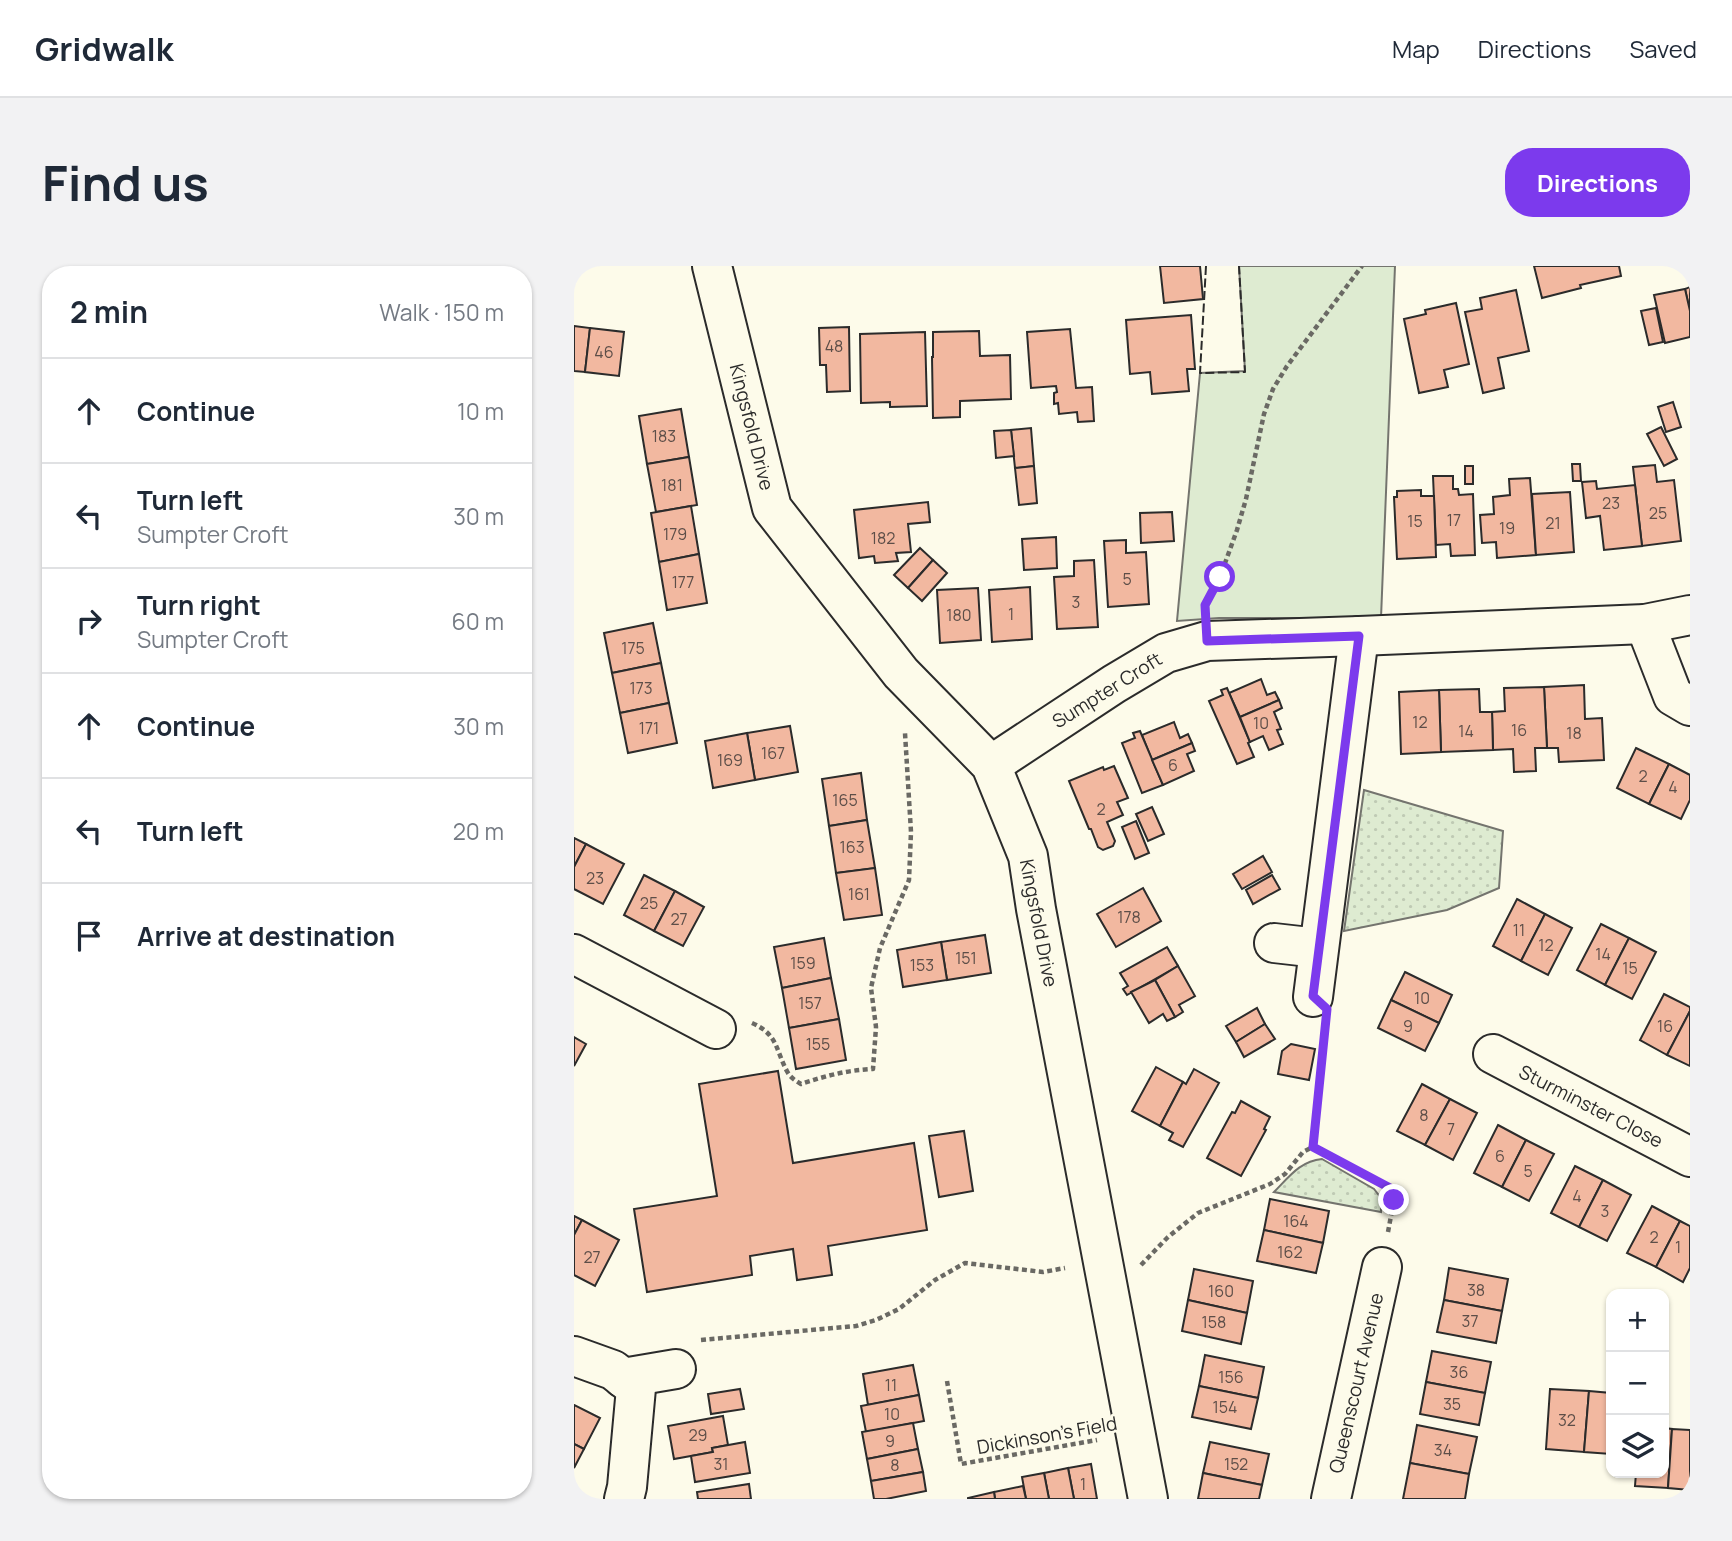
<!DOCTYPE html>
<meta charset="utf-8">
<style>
body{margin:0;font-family:Manrope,sans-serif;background:#f2f2f3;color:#1f2937}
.controls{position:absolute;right:21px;bottom:21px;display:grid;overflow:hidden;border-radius:14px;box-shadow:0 2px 5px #0004}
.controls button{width:63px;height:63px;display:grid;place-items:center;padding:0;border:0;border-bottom:2px solid #e0e1e3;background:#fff;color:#1f2937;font:35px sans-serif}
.stop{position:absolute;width:21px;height:21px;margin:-16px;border:5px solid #7c3aed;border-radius:50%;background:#fff}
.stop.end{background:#7c3aed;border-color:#fff;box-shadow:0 2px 7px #0008}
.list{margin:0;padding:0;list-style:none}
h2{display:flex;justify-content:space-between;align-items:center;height:91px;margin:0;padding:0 28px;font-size:30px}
h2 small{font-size:23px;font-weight:400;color:#747a83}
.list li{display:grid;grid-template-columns:46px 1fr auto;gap:21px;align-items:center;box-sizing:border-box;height:105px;padding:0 28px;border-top:2px solid #e0e1e3}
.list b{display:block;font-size:26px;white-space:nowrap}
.list p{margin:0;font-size:23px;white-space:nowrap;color:#747a83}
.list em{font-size:23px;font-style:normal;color:#747a83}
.icon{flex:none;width:38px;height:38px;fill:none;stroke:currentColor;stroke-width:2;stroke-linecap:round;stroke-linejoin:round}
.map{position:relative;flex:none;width:1116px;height:1233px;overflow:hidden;border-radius:28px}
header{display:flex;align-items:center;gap:42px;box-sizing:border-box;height:98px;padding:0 35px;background:#fff;border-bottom:2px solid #e0e1e3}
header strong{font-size:33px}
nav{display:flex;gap:38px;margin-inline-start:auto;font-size:24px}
.intro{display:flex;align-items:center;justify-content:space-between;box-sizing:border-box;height:168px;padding:0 42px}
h1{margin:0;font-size:49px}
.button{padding:18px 32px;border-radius:28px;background:#7c3aed;color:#fff;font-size:24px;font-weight:700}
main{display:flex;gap:42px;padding:0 42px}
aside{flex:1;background:#fff;border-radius:28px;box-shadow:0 2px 5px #0004}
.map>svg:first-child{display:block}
.grass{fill:url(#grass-dots);stroke:#74746e;stroke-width:2}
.park{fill:#deebd1;stroke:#74746e;stroke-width:2}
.building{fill:#f2b8a0;stroke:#2b2b2b;stroke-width:2}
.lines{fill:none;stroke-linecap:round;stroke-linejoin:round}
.minor-casing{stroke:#2b2b2b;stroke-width:42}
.path{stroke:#6a6964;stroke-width:4.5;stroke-dasharray:5 3.5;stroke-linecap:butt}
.minor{stroke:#fdfbea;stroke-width:38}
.fence{stroke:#2b2b2b;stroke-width:2;stroke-dasharray:9 3.5;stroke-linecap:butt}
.route{stroke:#7c3aed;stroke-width:9}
.labels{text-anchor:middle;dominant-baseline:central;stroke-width:5;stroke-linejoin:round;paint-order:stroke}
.number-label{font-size:16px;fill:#5d4e48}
.street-label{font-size:19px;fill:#2b2b2b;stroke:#fdfbea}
</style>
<header>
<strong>Gridwalk</strong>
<nav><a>Map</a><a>Directions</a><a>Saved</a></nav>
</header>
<div class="intro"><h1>Find us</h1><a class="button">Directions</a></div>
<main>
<aside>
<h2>2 min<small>Walk · 150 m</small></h2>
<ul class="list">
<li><svg class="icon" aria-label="ahead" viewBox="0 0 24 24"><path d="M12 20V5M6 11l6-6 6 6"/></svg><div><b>Continue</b></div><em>10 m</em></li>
<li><svg class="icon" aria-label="left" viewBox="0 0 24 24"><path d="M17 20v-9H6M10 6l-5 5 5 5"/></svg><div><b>Turn left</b><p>Sumpter Croft</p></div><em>30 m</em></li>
<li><svg class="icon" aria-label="right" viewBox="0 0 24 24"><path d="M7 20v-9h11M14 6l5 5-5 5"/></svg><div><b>Turn right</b><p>Sumpter Croft</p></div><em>60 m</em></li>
<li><svg class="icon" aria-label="ahead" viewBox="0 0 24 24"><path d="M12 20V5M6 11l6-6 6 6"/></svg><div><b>Continue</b></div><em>30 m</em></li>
<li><svg class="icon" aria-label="left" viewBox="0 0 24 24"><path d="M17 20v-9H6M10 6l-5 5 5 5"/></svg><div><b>Turn left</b></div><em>20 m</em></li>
<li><svg class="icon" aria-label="arrive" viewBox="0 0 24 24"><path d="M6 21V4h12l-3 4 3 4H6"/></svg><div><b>Arrive at destination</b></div></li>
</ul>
</aside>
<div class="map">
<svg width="1116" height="1233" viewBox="0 0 1116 1233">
<defs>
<pattern id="grass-dots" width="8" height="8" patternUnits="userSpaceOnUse" patternTransform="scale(1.75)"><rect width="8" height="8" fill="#deebd1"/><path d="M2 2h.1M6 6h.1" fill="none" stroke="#bfcab4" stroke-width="1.8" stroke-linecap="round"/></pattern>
</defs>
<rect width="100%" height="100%" fill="#fdfbea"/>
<!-- grass -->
<g class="grass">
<path d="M790,524L929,565L925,622L873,644L770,665Z"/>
<path d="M748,893L800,923L807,932V946L700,926C715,911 726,895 748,893Z"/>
</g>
<!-- park -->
<path class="park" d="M665,0H821L807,352H645L603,355L626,107L671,105Z"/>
<!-- building -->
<g class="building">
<path d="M586,0H626L629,33L590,37Z"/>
<path d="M960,0H1045L1047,10L1006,19L1007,22L968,32Z"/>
<path d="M1116,21V45L1111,23Z"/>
<path d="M1111,23L1116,45V71L1091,77L1080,29Z"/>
<path d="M942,24L955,85L924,92L930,122L909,127L891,46L908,43L906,32Z"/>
<path d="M882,37L895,98L870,104L874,121L845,127L830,53L852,48L851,44Z"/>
<path d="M1082,42L1089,76L1075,79L1067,45Z"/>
<path d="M617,49L621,103H613L615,125L578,128L576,106L556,108L552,54Z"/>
<path d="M0,60L16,62L11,106L0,105Z"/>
<path d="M275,61L276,125L253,126L252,99H246L245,62Z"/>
<path d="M16,62L50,66L45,110L11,106Z"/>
<path d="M496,63L502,122L518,121L520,155L504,156L503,146L485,148L484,137L480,138V127L483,126L482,120L457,122L453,66Z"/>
<path d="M405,65L406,90L436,89L437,133L386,135V151L359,152L358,91H359V66Z"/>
<path d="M351,66L353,140L316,141V136L287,137L286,68Z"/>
<path d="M1099,136L1107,161L1092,166L1084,141Z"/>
<path d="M107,143L115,191L73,198L65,150Z"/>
<path d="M1087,161L1103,193L1090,200L1073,168Z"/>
<path d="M457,162L460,200L441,202L437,164Z"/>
<path d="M437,164L440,190L422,192L420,165Z"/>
<path d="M115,191L123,239L82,246L73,198Z"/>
<path d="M998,198H1006L1007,215H999Z"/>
<path d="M1081,199L1083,216L1100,214L1107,275L1068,280L1059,201Z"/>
<path d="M460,200L463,237L445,239L441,202Z"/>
<rect x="891" y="200" width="8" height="18"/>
<path d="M859,210H879V223H884L885,229L899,228L901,289L877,290L876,278L862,279Z"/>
<path d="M956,212L962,289L923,292L922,276L908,277L906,249L920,248L919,231L936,229L935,213Z"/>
<path d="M1022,215L1023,223L1061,219L1068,280L1030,284L1026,250L1012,252L1008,216Z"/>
<path d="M847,224V230H860L862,291L823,293L820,231H823V225Z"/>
<path d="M996,226L1000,286L962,289L958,228Z"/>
<path d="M354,236L356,256L334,258L337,286L322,287L324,295L301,297L300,290L285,292L280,244Z"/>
<path d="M117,240L125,288L85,296L77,247Z"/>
<path d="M598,246L600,275L567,277L566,247Z"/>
<path d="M482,271L483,302L450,304L448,273Z"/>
<path d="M552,274V287L572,286L575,338L534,341L530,275Z"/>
<path d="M346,282L359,294L334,322L320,309Z"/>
<path d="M125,288L133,337L93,344L85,296Z"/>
<path d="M359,294L373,307L348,335L334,322Z"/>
<path d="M520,294L524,361L483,363L480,311L500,310V295Z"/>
<path d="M456,321L458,373L418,376L415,324Z"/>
<path d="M404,322L407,374L366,377L363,324Z"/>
<path d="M79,357L87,397L38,407L30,367Z"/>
<path d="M87,397L95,437L46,447L38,407Z"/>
<path d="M687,413L693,429L701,426L705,434L666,451L655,427Z"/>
<path d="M1010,419L1011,453L1028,452L1030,494L985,496L984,482H973L970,421Z"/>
<path d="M970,421L973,482H961L962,505L940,506L939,483L919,484L918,446L931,445L930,422Z"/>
<path d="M653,422L676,476L674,477L680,491L663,498L635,435L649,429L647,424Z"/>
<path d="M905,423L906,446H918L919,484L867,486L865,424Z"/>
<path d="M865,424L867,486L827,488L825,426Z"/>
<path d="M705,434L708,442L700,446L707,463L703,464L709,478L695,484L689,470L676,476L666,451Z"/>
<path d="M95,437L103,477L54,487L46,447Z"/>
<path d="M600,456L606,472L614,468L618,477L578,494L568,469Z"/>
<path d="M216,460L224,506L181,514L173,467Z"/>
<path d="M566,465L589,519L568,527L548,477L561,472L559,467Z"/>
<path d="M173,467L181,514L139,522L131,475Z"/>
<path d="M618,477L621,485L613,488L620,505L589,519L578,494Z"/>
<path d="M1062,482L1095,498L1075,538L1043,522Z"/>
<path d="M1095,498L1116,509V534L1107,553L1075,538Z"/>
<path d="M540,500L554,532L543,536L549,549L533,556L541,575L539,580L529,584L524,581L517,563H515L495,515L529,501L530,504Z"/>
<path d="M287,507L293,554L255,560L248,513Z"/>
<path d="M578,541L590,568L574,575L562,548Z"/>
<path d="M293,554L301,602L262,607L255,560Z"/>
<path d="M562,555L575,587L561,593L548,561Z"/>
<path d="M0,572L12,578L0,601Z"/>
<path d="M12,578L50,598L29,638L0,623V601Z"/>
<path d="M689,590L698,606L668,623L659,608Z"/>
<path d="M301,602L308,649L270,654L262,607Z"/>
<path d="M70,609L101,625L80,665L50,649Z"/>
<path d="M698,609L706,623L679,638L672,624Z"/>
<path d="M569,622L587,655L542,681L523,648Z"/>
<path d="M101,625L130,641L109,680L80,665Z"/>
<path d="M943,633L971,648L947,695L919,680Z"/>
<path d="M971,648L998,662L974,709L947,695Z"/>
<path d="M1027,658L1055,672L1031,719L1003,704Z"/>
<path d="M411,669L417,707L373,714L367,676Z"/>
<path d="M250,672L257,712L208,722L200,681Z"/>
<path d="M1055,672L1082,686L1058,733L1031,719Z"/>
<path d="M367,676L373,714L329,721L323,684Z"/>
<path d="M593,681L604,700L553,729L549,723L554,720L546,707Z"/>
<path d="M604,700L621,730L605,739L609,746L601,751L581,714Z"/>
<path d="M831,706L878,729L865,757L817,734Z"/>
<path d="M257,712L265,753L215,762L208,722Z"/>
<path d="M581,714L601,751L593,755L589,748L575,757L557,726Z"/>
<path d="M1090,728L1116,741V745L1093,789L1066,774Z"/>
<path d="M817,734L865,757L851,785L804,762Z"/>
<path d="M683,742L691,758L662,776L652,760Z"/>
<path d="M1116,745V800L1093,789Z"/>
<path d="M265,753L272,794L222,803L215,762Z"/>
<path d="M691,758L701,773L670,791L662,776Z"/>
<path d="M0,771L12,778L0,800Z"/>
<path d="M717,778L741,783L735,814L704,808L708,785Z"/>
<path d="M582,801L609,816L586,860L558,845Z"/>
<path d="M620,803L645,817L609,881L595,874L599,867L586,860L609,816L612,818Z"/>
<path d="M204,805L219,897L340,877L353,964L254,980L258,1009L223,1014L219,983L176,990L178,1009L73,1026L60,943L143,930L125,818Z"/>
<path d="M848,818L876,833L851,879L823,865Z"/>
<path d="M876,833L903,847L879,894L851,879Z"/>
<path d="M667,835L696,851L690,863L692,864L667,910L633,892L658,846L661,847Z"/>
<path d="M924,859L952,874L928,921L900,907Z"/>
<path d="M390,865L399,925L365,931L355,870Z"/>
<path d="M952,874L980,888L955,935L928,921Z"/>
<path d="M1001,900L1029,914L1005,961L977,947Z"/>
<path d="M1029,914L1057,929L1033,975L1005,961Z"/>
<path d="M696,933L755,945L749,977L690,964Z"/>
<path d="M1078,940L1106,955L1082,1001L1053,987Z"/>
<path d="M0,950L8,954L0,969Z"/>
<path d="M8,954L45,974L21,1020L0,1009V969Z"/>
<path d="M1106,955L1116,960V1002L1109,1016L1082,1001Z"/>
<path d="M690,964L749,977L742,1007L683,995Z"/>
<path d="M875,1002L934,1013L928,1045L870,1034Z"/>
<path d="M620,1003L679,1015L673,1047L614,1034Z"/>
<path d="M614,1034L673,1047L667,1078L608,1065Z"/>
<path d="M870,1034L928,1045L922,1077L863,1066Z"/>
<path d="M858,1085L917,1096L911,1127L852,1116Z"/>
<path d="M631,1089L690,1101L684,1132L625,1120Z"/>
<path d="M339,1099L345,1129L294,1139L289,1108Z"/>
<path d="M852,1116L911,1127L905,1159L846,1148Z"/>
<path d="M625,1120L684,1132L677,1163L618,1151Z"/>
<path d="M166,1123L170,1143L137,1148L134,1128Z"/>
<path d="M976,1123L1015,1125L1010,1186L972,1183Z"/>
<path d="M1015,1125L1037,1127V1188L1010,1186Z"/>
<path d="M345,1129L350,1155L292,1166L287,1140Z"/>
<path d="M0,1139L26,1152L10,1183L0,1178Z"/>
<path d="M149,1150L154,1179L138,1182L139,1186L100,1193L94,1160Z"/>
<path d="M339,1157L344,1183L293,1193L288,1166Z"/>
<path d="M843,1159L903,1171L895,1208L836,1197Z"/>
<path d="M1090,1162L1098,1163L1094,1222L1061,1220L1062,1207H1090Z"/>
<path d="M1098,1163L1116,1164V1224L1094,1222Z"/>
<path d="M171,1176L176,1207L121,1216L117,1190L139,1186L138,1182Z"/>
<path d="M636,1176L695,1188L688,1219L629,1207Z"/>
<path d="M0,1178L10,1183L0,1202Z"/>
<path d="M344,1183L349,1206L297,1215L293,1193Z"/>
<path d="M836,1197L895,1208L891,1233H829Z"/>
<path d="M517,1198L523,1233H500L494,1202Z"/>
<path d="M494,1202L500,1233H475L470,1207Z"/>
<path d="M349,1206L352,1225L312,1233H300L297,1215Z"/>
<path d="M470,1207L475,1233H452L448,1211Z"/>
<path d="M629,1207L688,1219L685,1233H624Z"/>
<path d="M175,1218L177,1233H124L123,1226Z"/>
<path d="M449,1220L452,1233H421L420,1226Z"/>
<path d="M420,1226L421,1233H394V1232Z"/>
</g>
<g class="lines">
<!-- minor casing -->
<g class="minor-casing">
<g id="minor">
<path d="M138,0L198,242L327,407L417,499L454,590L462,643L574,1233"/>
<path d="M1071,358L1099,430L1116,440"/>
<path d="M417,499L540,418L592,387L633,375L785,370L1071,358L1116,349"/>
<path d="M700,677L744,682"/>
<path d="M0,688L142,763"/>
<path d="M739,731L785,370"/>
<path d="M919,788L1116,891"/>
<path d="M0,1090L39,1104L62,1122L53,1221L50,1233"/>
<path d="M49,1112L102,1103"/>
<path d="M757,1233L808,1001"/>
</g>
</g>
<!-- path -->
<g class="path">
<path d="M632,336L646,311L663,264L672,233L690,148L699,123L713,100L788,0"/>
<path d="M178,757C205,769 201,784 214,807C217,812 222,815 227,818C251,810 273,804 299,803L302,761L297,722L306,682L335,614L337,566L331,467"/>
<path d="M739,881L816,922L820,934L814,966"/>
<path d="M739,881L751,767"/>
<path d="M567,999L594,971L624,947L696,918L711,908L729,886L739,881"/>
<path d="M127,1074L282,1060L302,1054L325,1043L361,1014L391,997L469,1006L491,1002"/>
<path d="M373,1115L387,1198L523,1174"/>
</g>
<!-- minor -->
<use href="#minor" class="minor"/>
<!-- fence -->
<path class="fence" d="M632,0L626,107L671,106L665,0"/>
</g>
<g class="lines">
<!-- route -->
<path class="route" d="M646,311L631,339L633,375L785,370L739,730L753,743L739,881L816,922L820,934"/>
</g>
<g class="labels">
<!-- number labels -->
<g class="number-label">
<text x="260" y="80">48</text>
<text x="30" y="86">46</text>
<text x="90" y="170">183</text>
<text x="98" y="219">181</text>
<text x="1037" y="237">23</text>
<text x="1084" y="247">25</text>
<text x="880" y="254">17</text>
<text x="841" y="255">15</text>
<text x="979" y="257">21</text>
<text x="933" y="262">19</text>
<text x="101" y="268">179</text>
<text x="309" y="272">182</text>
<text x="553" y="313">5</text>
<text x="109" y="316">177</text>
<text x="502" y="336">3</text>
<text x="437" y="348">1</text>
<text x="385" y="349">180</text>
<text x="59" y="382">175</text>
<text x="67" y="422">173</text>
<text x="846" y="456">12</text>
<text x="687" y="457">10</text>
<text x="75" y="462">171</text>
<text x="945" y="464">16</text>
<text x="892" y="465">14</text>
<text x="1000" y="467">18</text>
<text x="199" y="487">167</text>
<text x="156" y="494">169</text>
<text x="599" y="499">6</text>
<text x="1069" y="510">2</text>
<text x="1099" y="521">4</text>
<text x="271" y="534">165</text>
<text x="527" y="543">2</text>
<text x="278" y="581">163</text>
<text x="21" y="612">23</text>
<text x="285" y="628">161</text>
<text x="75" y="637">25</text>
<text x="555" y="651">178</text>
<text x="105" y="653">27</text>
<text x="945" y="664">11</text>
<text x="972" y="679">12</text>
<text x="1029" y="688">14</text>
<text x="392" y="692">151</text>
<text x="229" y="697">159</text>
<text x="348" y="699">153</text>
<text x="1056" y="702">15</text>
<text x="848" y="732">10</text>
<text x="236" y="737">157</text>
<text x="834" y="760">9</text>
<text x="1091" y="760">16</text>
<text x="244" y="778">155</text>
<text x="850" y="849">8</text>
<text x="877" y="863">7</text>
<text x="926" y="890">6</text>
<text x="954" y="905">5</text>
<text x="1003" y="930">4</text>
<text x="1031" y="945">3</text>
<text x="722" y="955">164</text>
<text x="1080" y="971">2</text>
<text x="1104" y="981">1</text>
<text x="716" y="986">162</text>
<text x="18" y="991">27</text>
<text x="902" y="1024">38</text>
<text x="647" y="1025">160</text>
<text x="896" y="1055">37</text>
<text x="640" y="1056">158</text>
<text x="885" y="1106">36</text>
<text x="657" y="1111">156</text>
<text x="317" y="1119">11</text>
<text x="878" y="1138">35</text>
<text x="651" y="1141">154</text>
<text x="318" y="1148">10</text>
<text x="993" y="1154">32</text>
<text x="124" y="1169">29</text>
<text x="316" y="1175">9</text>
<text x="869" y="1184">34</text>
<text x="147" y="1198">31</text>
<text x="662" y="1198">152</text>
<text x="321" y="1199">8</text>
<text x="509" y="1218">1</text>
</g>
<!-- street labels -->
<g class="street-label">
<text transform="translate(178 161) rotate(76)">Kingsfold Drive</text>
<text transform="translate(533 424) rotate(-32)">Sumpter Croft</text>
<text transform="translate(465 657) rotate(79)">Kingsfold Drive</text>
<text transform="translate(1017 840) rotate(27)">Sturminster Close</text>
<text transform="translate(782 1117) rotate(-77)">Queenscourt Avenue</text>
<text transform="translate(473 1169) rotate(-10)">Dickinson's Field</text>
</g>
</g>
</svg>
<div class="controls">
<button>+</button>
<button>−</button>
<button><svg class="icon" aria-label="layers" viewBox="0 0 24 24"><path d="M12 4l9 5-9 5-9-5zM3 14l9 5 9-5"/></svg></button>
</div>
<div class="stop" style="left:646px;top:311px"></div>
<div class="stop end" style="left:820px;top:934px"></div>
</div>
</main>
